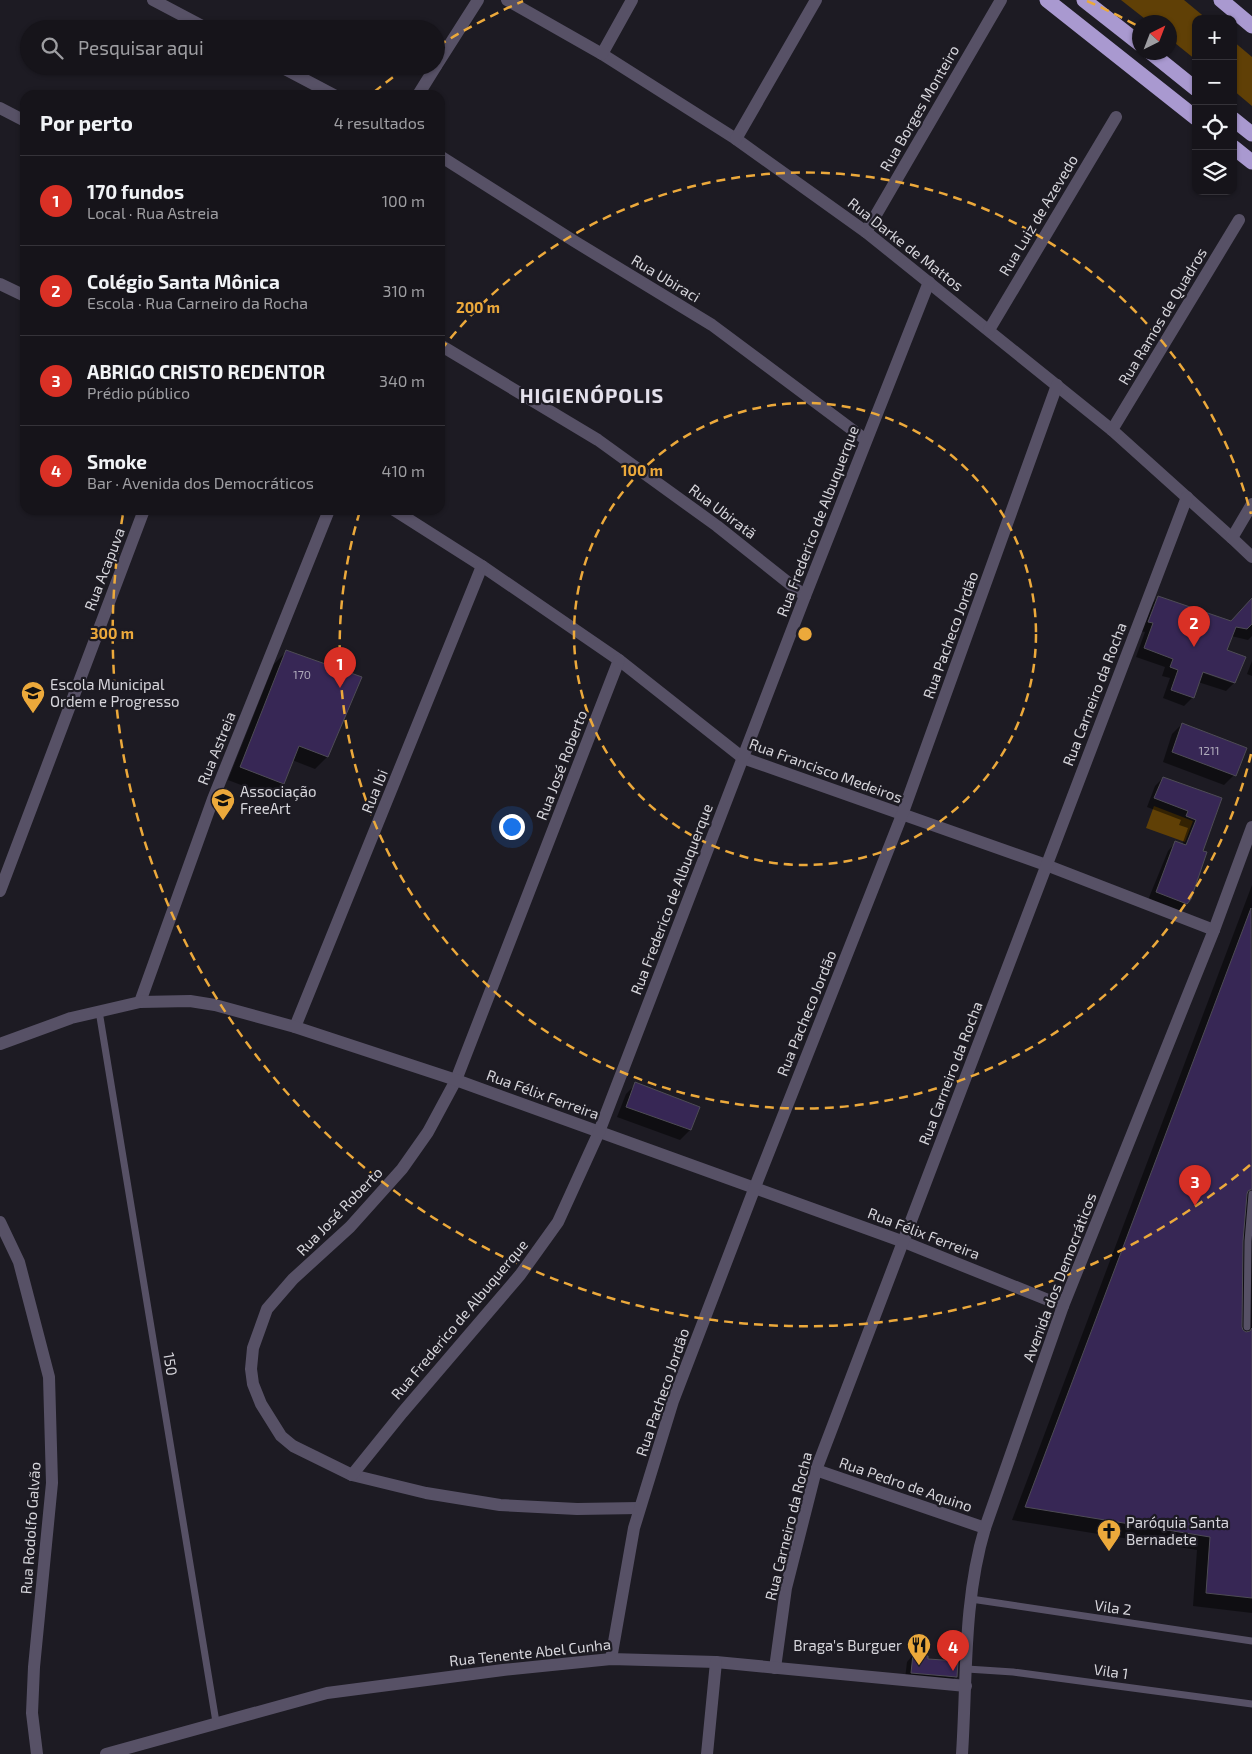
<!DOCTYPE html>
<html lang="pt">
<meta charset="utf-8">
<style>
body{margin:0;font-family:"Exo 2",sans-serif;background:#1f1d23;color:#f1f3f6}
.controls{position:absolute;right:15px;top:15px;display:grid;overflow:hidden;border-radius:10px;box-shadow:0 1px 4px #0004}
.controls button{width:45px;height:45px;display:grid;place-items:center;padding:0;border:0;border-bottom:1px solid #353339;background:#16141a;color:#f1f3f6;font:25px sans-serif}
.compass{position:absolute;left:1132px;top:15px;width:45px;height:45px;border-radius:50%;background:#16141a;box-shadow:0 1px 4px #0004;rotate:42deg}
.you{position:absolute;left:511px;top:826px;width:18px;height:18px;margin:-12px;border:4px solid #fff;border-radius:50%;background:#1a73e8;box-shadow:0 0 0 8px #1a73e833}
.badge{display:grid;place-items:center;width:32px;height:32px;border-radius:50%;background:#d93025;color:#fff;font-size:16px;font-weight:700}
.pin{position:absolute;translate:-50% -41px;filter:drop-shadow(0 1px 2px #0008)}
.pin::after{content:'';position:absolute;top:26px;width:18px;height:15px;background:inherit;clip-path:polygon(0 0,100% 0,50% 100%)}
.list{margin:0;padding:0;list-style:none}
h2{display:flex;justify-content:space-between;align-items:center;height:65px;margin:0;padding:0 20px;font-size:21px}
h2 small{font-size:16px;font-weight:400;color:#9e9ea2}
.list li{display:grid;grid-template-columns:32px 1fr auto;gap:15px;align-items:center;box-sizing:border-box;height:90px;padding:0 20px;border-top:1px solid #353339}
.list b{display:block;font-size:19px;white-space:nowrap}
.list p{margin:0;font-size:16px;white-space:nowrap;color:#9e9ea2}
.list em{font-size:16px;font-style:normal;color:#9e9ea2}
.icon{flex:none;width:28px;height:28px;fill:none;stroke:currentColor;stroke-width:2;stroke-linecap:round;stroke-linejoin:round}
.map{position:relative;flex:none;width:1252px;height:1754px;overflow:hidden}
.search{position:absolute;background:#16141a;box-shadow:0 1px 4px #0004;left:20px;top:20px;width:425px;height:55px;display:flex;align-items:center;gap:12px;box-sizing:border-box;padding:0 18px;border-radius:28px;color:#9e9ea2;font-size:19px}
.panel{position:absolute;background:#16141a;box-shadow:0 1px 4px #0004;left:20px;top:90px;width:425px;height:425px;border-radius:15px}
.map>svg:first-child{display:block}
.water{fill:#604006}
.shadow{fill:#0007;fill-rule:evenodd}
.building{fill:#372755;stroke:#4e4c55}
.lines{fill:none;stroke-linecap:round;stroke-linejoin:round}
.service{stroke:#575166;stroke-width:7}
.minor{stroke:#575166;stroke-width:12}
.tertiary{stroke:#575166;stroke-width:12}
.motorway{stroke:#a999d0;stroke-width:15}
.ring{fill:none;stroke:#eca93b;stroke-width:2.5;stroke-dasharray:9 6}
.labels{text-anchor:middle;dominant-baseline:central;stroke-width:4.5;stroke-linejoin:round;paint-order:stroke}
.number-label{font-size:12px;fill:#aeaaba}
.street-label{font-size:15px;fill:#d6d5db;stroke:#1d1b23}
.poi-label{font-size:15px;fill:#d6d5db;stroke:#1d1b23;text-anchor:start}
.district-label{font-size:20px;font-weight:bold;letter-spacing:1px;fill:#e3e0eb;stroke:#1d1b23}
.centre{fill:#eca93b;stroke:#1d1b23;stroke-width:2.5}
.ring-label{font-size:15px;text-anchor:middle;font-weight:bold;fill:#eca93b;stroke:#1d1b23;stroke-width:4.5;stroke-linejoin:round;paint-order:stroke}
</style>
<div class="map">
<svg width="1252" height="1754" viewBox="0 0 1252 1754">
<rect width="100%" height="100%" fill="#1d1b23"/>
<!-- water -->
<g class="water">
<path d="M1121,0H1184L1207,19H1196V60L1170,39V22H1149Z"/>
<path d="M1233,41L1252,57V106L1233,90Z"/>
<path d="M1154,806L1193,821L1185,842L1146,828Z"/>
</g>
<!-- shadow -->
<g class="shadow">
<path d="M1158,597L1230,622L1252,599V636L1248,640L1231,636L1225,650L1234,683L1226,691L1198,682L1193,697L1184,706L1163,698L1170,678L1162,676L1165,667L1136,657L1145,632L1140,631L1150,606ZM1198,669L1232,681V683L1197,671Z"/>
<path d="M286,652L327,757L315,769L292,760L283,784L270,796L228,780L274,664Z"/>
<path d="M1252,661V676L1247,674Z"/>
<path d="M1182,724L1234,775L1224,785L1163,762L1172,734Z"/>
<path d="M1163,778L1220,799L1201,851L1186,903L1178,911L1148,900L1168,851L1176,842L1182,845L1188,828L1179,825L1181,820L1147,807L1155,786Z"/>
<path d="M1252,885V1613L1193,1606L1197,1550L1012,1520Z"/>
<path d="M636,1084L699,1107L690,1130L680,1140L617,1117L626,1094Z"/>
<path d="M913,1655L927,1661L956,1676L950,1683L905,1679L907,1662Z"/>
</g>
<!-- building -->
<g class="building">
<path d="M1158,596L1231,621L1252,598V624L1247,629L1236,627L1227,650L1246,657L1235,683L1203,672L1194,698L1171,690L1178,670L1170,667L1173,659L1144,648L1153,623L1148,622Z"/>
<path d="M286,650L362,677L328,757L299,746L284,784L240,767Z"/>
<path d="M1182,723L1247,748L1236,776L1172,752Z"/>
<path d="M1163,777L1222,798L1203,851L1207,852L1191,899L1187,904L1156,892L1175,841L1186,845L1196,820L1186,816L1188,811L1154,798Z"/>
<path d="M1251,908L1252,1189L1248,1191L1247,1194L1243,1241L1242,1327L1243,1330L1246,1332L1250,1331L1252,1328V1598L1206,1593L1210,1537L1025,1507Z"/>
<path d="M635,1082L700,1107L691,1130L626,1107Z"/>
<path d="M913,1654L928,1656V1659L958,1661L957,1677L911,1673Z"/>
</g>
<g class="lines">
<!-- service -->
<g class="service">
<path d="M99,1011L216,1722"/>
<path d="M1247,1327L1248,1241L1252,1194"/>
<path d="M971,1599L1252,1641"/>
<path d="M967,1669L1013,1672L1252,1704"/>
</g>
<!-- minor -->
<g class="minor">
<path d="M153,0L208,29"/>
<path d="M507,0L602,54L736,139L866,232L1112,430L1232,538"/>
<path d="M602,54L632,0"/>
<path d="M279,66L334,95"/>
<path d="M436,66L478,0"/>
<path d="M418,95L436,66"/>
<path d="M0,108L25,121"/>
<path d="M736,139L816,0"/>
<path d="M440,156L574,241L712,325L866,440"/>
<path d="M866,232L1001,0"/>
<path d="M0,284L25,296"/>
<path d="M989,330L1116,117"/>
<path d="M440,345L598,440L717,526L805,596"/>
<path d="M1112,430L1239,220"/>
<path d="M394,510L482,566L619,660L743,758L1046,865L1214,930"/>
<path d="M619,660L456,1080L428,1132L402,1169L350,1227L293,1279L267,1309L253,1348L251,1369L253,1384L261,1404L281,1436L293,1446L352,1475L426,1493L500,1505L577,1509L639,1508"/>
<path d="M0,891L144,510"/>
<path d="M140,1002L213,799L329,510"/>
<path d="M295,1027L482,566"/>
<path d="M0,1044L71,1018L140,1002L190,1001L215,1005L295,1027L456,1080L904,1242L1063,1306"/>
<path d="M0,1222L19,1262L49,1377L52,1483L34,1667L32,1713L37,1754"/>
<path d="M816,1470L985,1528"/>
<path d="M352,1475L402,1413L520,1275L558,1222L599,1132L805,596L929,282"/>
<path d="M611,1659L634,1528L673,1401L755,1187L902,815L1057,385"/>
<path d="M775,1668L786,1588L816,1470L1187,497"/>
<path d="M106,1754L327,1693L503,1670L611,1659L716,1662L966,1686"/>
<path d="M707,1754L716,1662"/>
</g>
<!-- tertiary -->
<g class="tertiary">
<path d="M1252,504L1232,538L1252,557"/>
<path d="M962,1754C967,1679 963,1601 985,1528L1063,1306L1214,930L1252,827"/>
</g>
<!-- motorway -->
<g class="motorway">
<path d="M1047,0L1196,118"/>
<path d="M1084,0L1140,44"/>
<path d="M1221,0L1252,26"/>
<path d="M1150,52L1196,89"/>
<path d="M1233,119L1252,134"/>
<path d="M1233,147L1252,162"/>
</g>
</g>
<!-- distance rings -->
<g class="ring">
<circle cx="805" cy="634" r="231"/>
<path d="M1251 754A462 462 0 1 1 360 511M441 350A462 462 0 0 1 1251 514"/>
<path d="M1250 1165A693 693 0 0 1 123 514M374 92A693 693 0 0 1 408 66M438 46A693 693 0 0 1 523 1M1087 1A693 693 0 0 1 1136 25"/>
</g>
<!-- icons -->
<defs>
<g id="school-pin" transform="scale(1.25)"><path d="M0 17L-7.5 6A9.5 9.5 0 1 1 7.5 6Z" fill="#eca93b" stroke="#1d1b23"/><path d="M0-5L7-2L0 1L-7-2ZM-4 1L0 2.5L4 1V4Q0 6-4 4Z" fill="#111"/></g>
<g id="church-pin" transform="scale(1.25)"><path d="M0 17L-7.5 6A9.5 9.5 0 1 1 7.5 6Z" fill="#eca93b" stroke="#1d1b23"/><path d="M-1.2-6h2.4v3.5h3.3v2.4h-3.3V6h-2.4V-.1h-3.3v-2.4h3.3Z" fill="#111"/></g>
<g id="restaurant-pin" transform="scale(1.25)"><path d="M0 17L-7.5 6A9.5 9.5 0 1 1 7.5 6Z" fill="#eca93b" stroke="#1d1b23"/><path d="M-5-6h1v4h1v-4h1v4h1v-4h1v5L-1.5 .5V6h-2V.5L-5-1ZM5-6V6H3V1.5H1.5Q1.5-4 5-6Z" fill="#111"/></g>
</defs>
<g fill-rule="evenodd">
<use href="#school-pin" x="33" y="693"/>
<use href="#school-pin" x="223" y="800"/>
<use href="#church-pin" x="1109" y="1531"/>
<use href="#restaurant-pin" x="919" y="1645"/>
</g>
<g class="labels">
<!-- number labels -->
<g class="number-label">
<text x="302" y="674">170</text>
<text x="1209" y="750">1211</text>
</g>
<!-- street labels -->
<g class="street-label">
<text transform="translate(919 108) rotate(-60)">Rua Borges Monteiro</text>
<text transform="translate(1038 215) rotate(-59)">Rua Luiz de Azevedo</text>
<text transform="translate(906 244) rotate(38)">Rua Darke de Mattos</text>
<text transform="translate(666 278) rotate(31)">Rua Ubiraci</text>
<text transform="translate(1162 316) rotate(-59)">Rua Ramos de Quadros</text>
<text transform="translate(723 511) rotate(37)">Rua Ubiratã</text>
<text transform="translate(817 521) rotate(-69)">Rua Frederico de Albuquerque</text>
<text transform="translate(104 569) rotate(-69)">Rua Acapuva</text>
<text transform="translate(950 635) rotate(-70)">Rua Pacheco Jordão</text>
<text transform="translate(1094 694) rotate(-69)">Rua Carneiro da Rocha</text>
<text transform="translate(216 748) rotate(-68)">Rua Astreia</text>
<text transform="translate(561 765) rotate(-69)">Rua José Roberto</text>
<text transform="translate(826 770) rotate(20)">Rua Francisco Medeiros</text>
<text transform="translate(374 791) rotate(-68)">Rua Ibi</text>
<text transform="translate(671 899) rotate(-69)">Rua Frederico de Albuquerque</text>
<text transform="translate(806 1013) rotate(-68)">Rua Pacheco Jordão</text>
<text transform="translate(950 1073) rotate(-69)">Rua Carneiro da Rocha</text>
<text transform="translate(543 1094) rotate(20)">Rua Félix Ferreira</text>
<text transform="translate(339 1211) rotate(-46)">Rua José Roberto</text>
<text transform="translate(924 1233) rotate(21)">Rua Félix Ferreira</text>
<text transform="translate(1059 1277) rotate(-69)">Avenida dos Democráticos</text>
<text transform="translate(459 1319) rotate(-50)">Rua Frederico de Albuquerque</text>
<text transform="translate(171 1364) rotate(81)">150</text>
<text transform="translate(662 1392) rotate(-71)">Rua Pacheco Jordão</text>
<text transform="translate(906 1484) rotate(19)">Rua Pedro de Aquino</text>
<text transform="translate(788 1526) rotate(-76)">Rua Carneiro da Rocha</text>
<text transform="translate(30 1528) rotate(-86)">Rua Rodolfo Galvão</text>
<text transform="translate(1113 1607) rotate(8)">Vila 2</text>
<text transform="translate(530 1652) rotate(-6)">Rua Tenente Abel Cunha</text>
<text transform="translate(1111 1671) rotate(8)">Vila 1</text>
</g>
<!-- poi labels -->
<g class="poi-label">
<text x="50" y="684">Escola Municipal<tspan x="50" dy="17">Ordem e Progresso</tspan></text>
<text x="240" y="791">Associação<tspan x="240" dy="17">FreeArt</tspan></text>
<text x="1126" y="1522">Paróquia Santa<tspan x="1126" dy="17">Bernadete</tspan></text>
<text x="902" y="1645" text-anchor="end">Braga's Burguer</text>
</g>
<!-- district labels -->
<g class="district-label">
<text x="592" y="395">HIGIENÓPOLIS</text>
</g>
</g>
<circle cx="805" cy="634" r="8" class="centre"/>
<g class="ring-label">
<text x="478" y="313">200 m</text>
<text x="642" y="476">100 m</text>
<text x="112" y="639">300 m</text>
</g>
</svg>
<div class="controls">
<button>+</button>
<button>−</button>
<button><svg class="icon" aria-label="locate" viewBox="0 0 24 24"><circle cx="12" cy="12" r="6"/><path d="M12 2v4M12 18v4M2 12h4M18 12h4"/></svg></button>
<button><svg class="icon" aria-label="layers" viewBox="0 0 24 24"><path d="M12 4l9 5-9 5-9-5zM3 14l9 5 9-5"/></svg></button>
</div>
<svg class="compass" viewBox="-18 -18 36 36"><path d="M0-13l5 13h-10z" fill="#e53935"/><path d="M0 13l5-13h-10z" fill="#9e9ea2"/></svg>
<div class="you"></div>
<div class="pin badge" style="left:340px;top:688px">1</div>
<div class="pin badge" style="left:1194px;top:647px">2</div>
<div class="pin badge" style="left:1195px;top:1206px">3</div>
<div class="pin badge" style="left:953px;top:1671px">4</div>
<div class="search"><svg class="icon" aria-label="search" viewBox="0 0 24 24"><circle cx="10" cy="10" r="6"/><path d="M15 15l6 6"/></svg>Pesquisar aqui</div>
<section class="panel">
<h2>Por perto<small>4 resultados</small></h2>
<ul class="list">
<li><span class="badge">1</span><div><b>170 fundos</b><p>Local · Rua Astreia</p></div><em>100 m</em></li>
<li><span class="badge">2</span><div><b>Colégio Santa Mônica</b><p>Escola · Rua Carneiro da Rocha</p></div><em>310 m</em></li>
<li><span class="badge">3</span><div><b>ABRIGO CRISTO REDENTOR</b><p>Prédio público</p></div><em>340 m</em></li>
<li><span class="badge">4</span><div><b>Smoke</b><p>Bar · Avenida dos Democráticos</p></div><em>410 m</em></li>
</ul>
</section>
</div>
